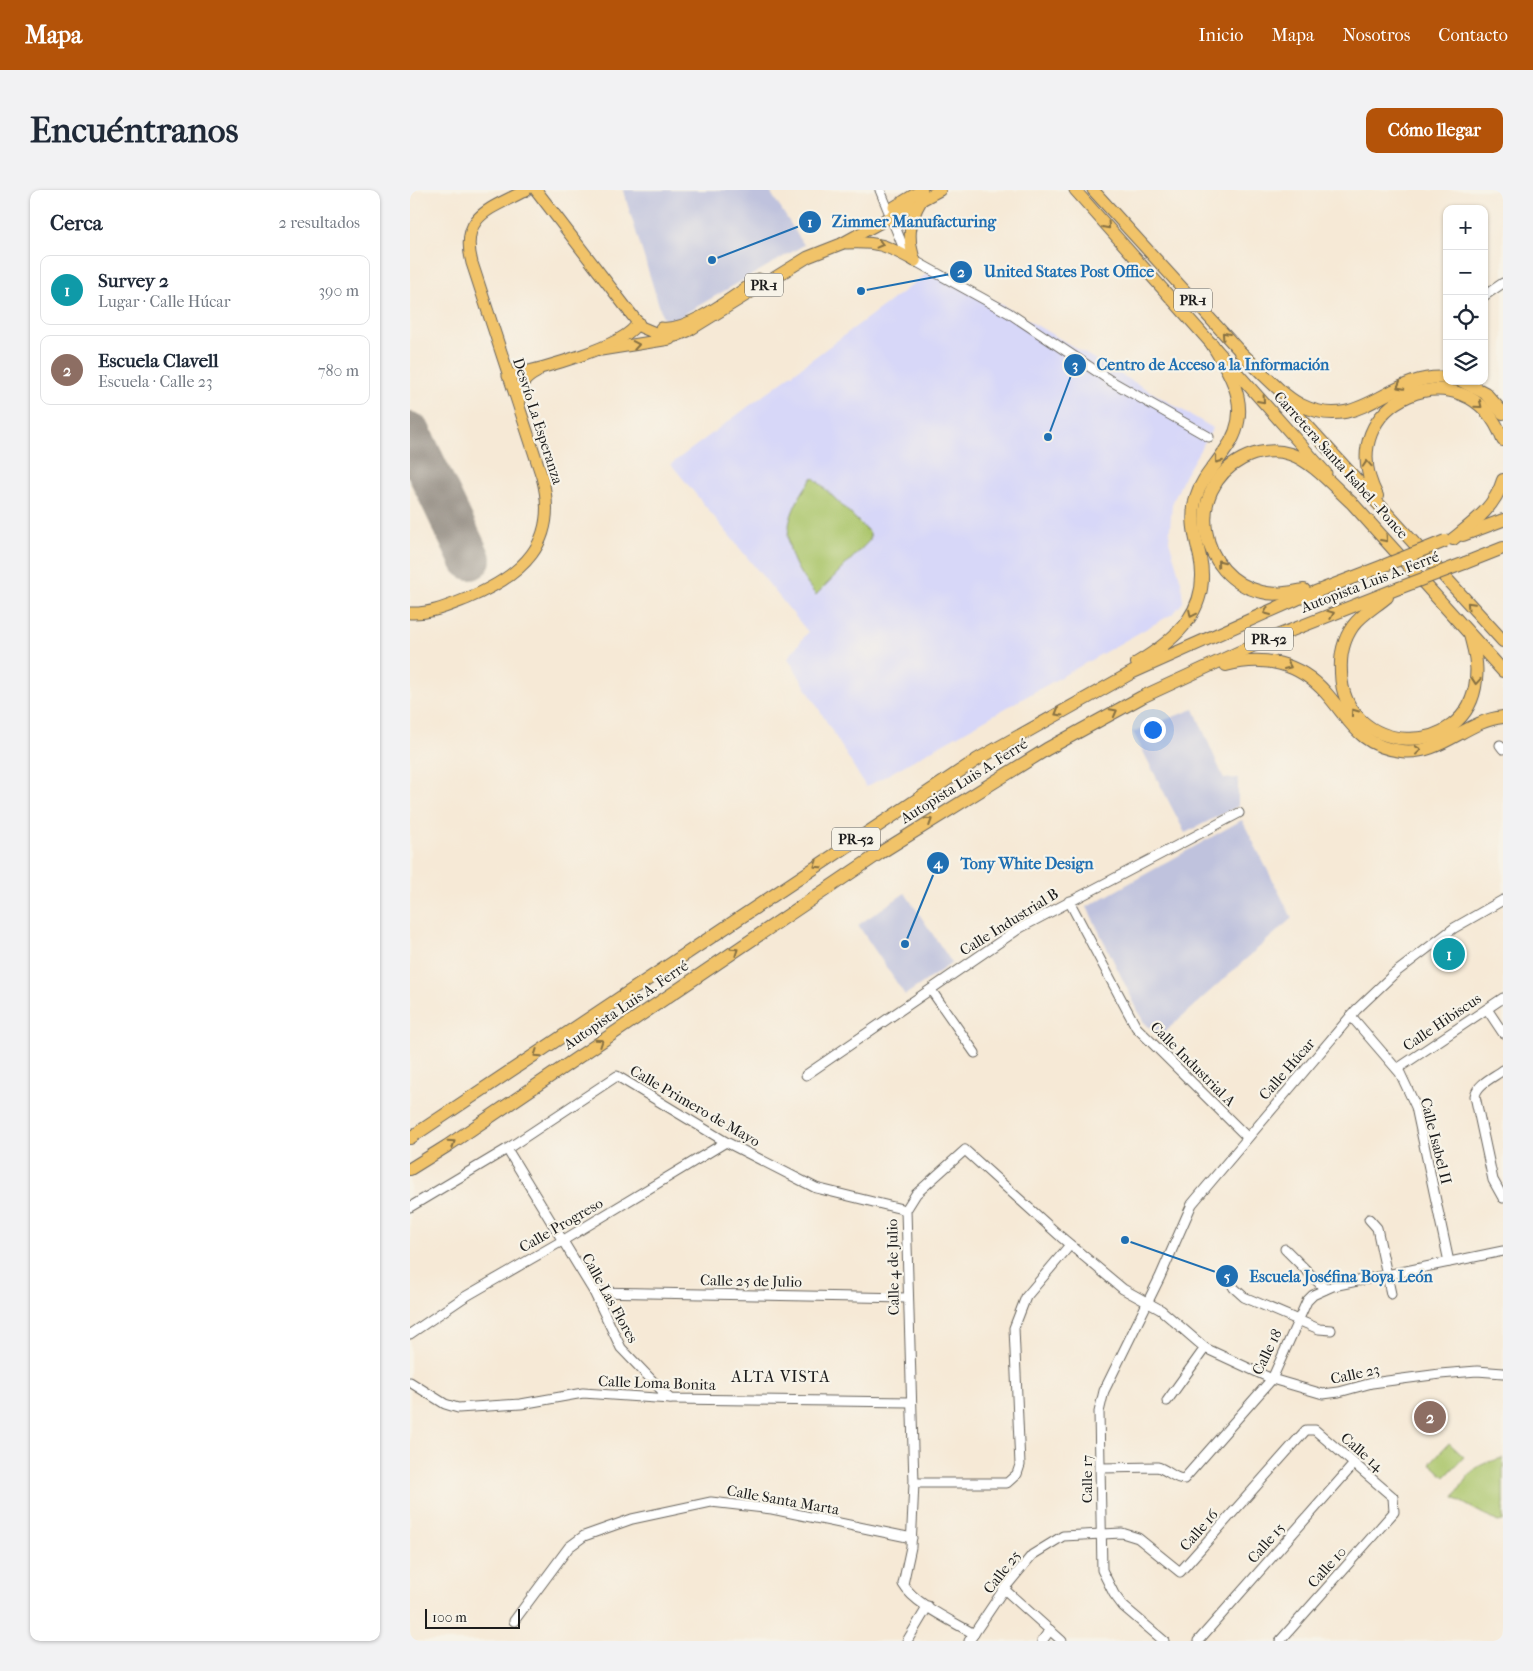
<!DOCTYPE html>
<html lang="es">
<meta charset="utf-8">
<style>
body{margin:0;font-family:"IM FELL French Canon",serif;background:#f2f2f3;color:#1f2937}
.controls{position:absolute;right:15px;top:15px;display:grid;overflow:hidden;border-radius:10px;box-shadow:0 1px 4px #0004}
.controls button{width:45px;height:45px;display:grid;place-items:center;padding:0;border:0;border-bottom:1px solid #e0e1e3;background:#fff;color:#1f2937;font:25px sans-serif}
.scale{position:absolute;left:15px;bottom:12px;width:95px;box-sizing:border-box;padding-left:5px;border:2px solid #1c1c1c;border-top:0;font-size:14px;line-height:18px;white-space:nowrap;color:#1c1c1c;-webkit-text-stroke:4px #f7f3e8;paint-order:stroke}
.you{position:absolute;left:742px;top:539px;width:18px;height:18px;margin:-12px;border:4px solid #fff;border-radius:50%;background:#1a73e8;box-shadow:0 0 0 8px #1a73e833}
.badge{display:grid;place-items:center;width:32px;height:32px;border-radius:50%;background:#b45309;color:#fff;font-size:16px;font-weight:700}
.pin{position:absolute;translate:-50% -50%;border:2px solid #fff;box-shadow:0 1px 5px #0006}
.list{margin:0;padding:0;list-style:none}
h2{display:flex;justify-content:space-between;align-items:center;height:65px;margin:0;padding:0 20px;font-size:21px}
h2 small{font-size:16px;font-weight:400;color:#747a83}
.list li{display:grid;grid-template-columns:32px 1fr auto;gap:15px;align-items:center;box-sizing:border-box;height:70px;margin:0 10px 10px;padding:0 10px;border:1px solid #e0e1e3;border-radius:10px}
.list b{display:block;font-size:19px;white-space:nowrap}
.list p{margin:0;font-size:16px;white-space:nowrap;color:#747a83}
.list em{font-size:16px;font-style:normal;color:#747a83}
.icon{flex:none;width:28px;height:28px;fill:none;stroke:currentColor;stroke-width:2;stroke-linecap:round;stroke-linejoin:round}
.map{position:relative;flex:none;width:1093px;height:1451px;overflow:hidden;border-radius:10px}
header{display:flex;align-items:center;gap:30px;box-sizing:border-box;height:70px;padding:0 25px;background:#b45309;color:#fff}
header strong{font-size:24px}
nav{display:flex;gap:28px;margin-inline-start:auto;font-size:18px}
.intro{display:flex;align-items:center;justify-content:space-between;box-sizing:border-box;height:120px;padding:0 30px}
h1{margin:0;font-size:35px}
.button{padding:12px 22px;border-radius:10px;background:#b45309;color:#fff;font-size:18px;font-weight:700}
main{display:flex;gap:30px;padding:0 30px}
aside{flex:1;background:#fff;border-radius:10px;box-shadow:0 1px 4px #0004}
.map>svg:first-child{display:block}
.built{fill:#d7d7f8}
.industrial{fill:#bfc2dd}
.green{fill:#acc66c;stroke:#647144}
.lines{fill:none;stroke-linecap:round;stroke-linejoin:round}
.runway{stroke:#898279;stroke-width:42}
.minor-casing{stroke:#68645d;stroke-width:11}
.major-casing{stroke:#68645d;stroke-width:13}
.highway-casing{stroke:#68645d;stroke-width:14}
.minor{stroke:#fff;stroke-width:9}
.major{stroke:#f1c369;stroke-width:11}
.highway{stroke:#f1c369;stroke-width:12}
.highway-bridge-casing{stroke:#68645d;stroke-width:14;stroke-linecap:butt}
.highway-bridge{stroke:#f1c369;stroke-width:12}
.oneway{stroke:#867042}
.labels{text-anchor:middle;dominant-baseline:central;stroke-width:4.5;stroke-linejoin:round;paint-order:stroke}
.shield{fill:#f7f3e8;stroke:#5e5c59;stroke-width:1}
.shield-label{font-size:14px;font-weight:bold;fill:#1c1c1c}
.street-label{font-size:15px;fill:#1c1c1c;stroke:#f7f3e8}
.neighbourhood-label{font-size:16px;letter-spacing:1px;fill:#1c1c1c;stroke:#f7f3e8}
.leader{fill:none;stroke:#1f6fb2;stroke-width:2}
.callout-dot{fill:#1f6fb2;stroke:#f7f3e8;stroke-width:2}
.mark-label{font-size:15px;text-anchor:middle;font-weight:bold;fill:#fff}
.callout-label{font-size:16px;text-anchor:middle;font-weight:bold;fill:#1f6fb2;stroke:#f7f3e8;stroke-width:4.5;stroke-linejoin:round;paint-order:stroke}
</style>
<header>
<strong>Mapa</strong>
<nav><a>Inicio</a><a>Mapa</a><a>Nosotros</a><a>Contacto</a></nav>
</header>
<div class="intro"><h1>Encuéntranos</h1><a class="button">Cómo llegar</a></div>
<main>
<aside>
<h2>Cerca<small>2 resultados</small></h2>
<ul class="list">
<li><span class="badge" style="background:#0f9aa8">1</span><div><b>Survey 2</b><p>Lugar · Calle Húcar</p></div><em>390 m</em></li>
<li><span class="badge" style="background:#8d6e63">2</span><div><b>Escuela Clavell</b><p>Escuela · Calle 23</p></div><em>780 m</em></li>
</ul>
</aside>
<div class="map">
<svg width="1093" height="1451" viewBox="0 0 1093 1451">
<rect width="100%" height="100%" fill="#f7f3e8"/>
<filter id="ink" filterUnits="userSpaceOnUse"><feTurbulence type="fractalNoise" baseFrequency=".02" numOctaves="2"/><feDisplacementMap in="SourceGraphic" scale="10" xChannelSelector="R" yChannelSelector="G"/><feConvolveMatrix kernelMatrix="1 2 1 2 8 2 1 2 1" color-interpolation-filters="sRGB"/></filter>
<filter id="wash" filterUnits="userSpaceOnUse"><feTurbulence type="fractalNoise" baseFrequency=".0096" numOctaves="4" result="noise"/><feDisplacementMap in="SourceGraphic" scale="20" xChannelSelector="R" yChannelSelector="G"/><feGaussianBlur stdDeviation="1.12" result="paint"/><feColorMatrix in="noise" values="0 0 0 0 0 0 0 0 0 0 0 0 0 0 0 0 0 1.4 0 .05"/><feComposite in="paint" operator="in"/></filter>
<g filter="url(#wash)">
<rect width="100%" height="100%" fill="#f6e9d6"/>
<!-- built -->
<path class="built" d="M526,77L803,238L775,285L762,314L759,351L771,391L773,412L764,423L456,597L378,468L398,442L261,274Z"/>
<!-- industrial -->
<g class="industrial">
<path d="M213,0H359L394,55L262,131L253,128Z"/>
<path d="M784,519L814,589L828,588V616L775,643L723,542Z"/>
<path d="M832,630L882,728L749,847L733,831L677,717Z"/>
<path d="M495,703L542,773L495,805L448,735Z"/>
</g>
<!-- green -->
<g class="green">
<path d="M403,287L460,343V350L406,405C370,362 369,332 403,287Z"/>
<path d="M1039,1253L1054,1267L1035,1287L1020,1273Z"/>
<path d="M1093,1268V1331L1088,1332L1044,1308C1060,1282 1062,1275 1093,1268Z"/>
</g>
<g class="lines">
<!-- runway -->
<path class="runway" d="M0,243L60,369"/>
</g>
</g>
<g filter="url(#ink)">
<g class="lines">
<!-- minor casing -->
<g class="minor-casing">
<g id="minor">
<path d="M470,0L492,54L505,71L599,123L701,191L799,247"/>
<path d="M1074,106L1093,93"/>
<path d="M1090,555L1093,559"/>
<path d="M659,711L726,837L837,947"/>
<path d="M521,800L565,863"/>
<path d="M1077,819L1093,843"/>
<path d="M941,826L990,883L1006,917L1039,1072"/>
<path d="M987,879L1093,808"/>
<path d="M1093,880C1084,887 1067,894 1065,906L1083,990L1093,1008"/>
<path d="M396,885L610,738L829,623"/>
<path d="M97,959L184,1102L211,1158L260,1209"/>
<path d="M0,1017L97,959L207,886L316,952L406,998L496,1020"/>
<path d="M959,1029L967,1038L981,1104"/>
<path d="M875,1059L915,1099"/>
<path d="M819,1089L824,1098L834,1107L909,1139L921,1140"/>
<path d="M184,1102L497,1108"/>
<path d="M0,1144L53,1108L152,1051L316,952"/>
<path d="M0,1192L35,1214L48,1218L111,1214L173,1203L260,1209L500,1212"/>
<path d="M757,1211L795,1158"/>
<path d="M691,1278L747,1277C757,1279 764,1289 774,1289L862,1189L897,1111L903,1105L923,1096L1093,1061"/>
<path d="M504,1293H597L607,1284L610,1275L604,1138L616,1107L660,1055"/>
<path d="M594,1399L652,1451"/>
<path d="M104,1431L159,1357L174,1346L222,1329L301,1312L362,1319L502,1348"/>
<path d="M564,1444C544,1432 504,1414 493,1394L501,1357L504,1293L496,1020L506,1004L555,960L651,1047L713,1099L751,1120L795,1158L862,1189L913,1204L929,1202L962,1193L1030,1184L1067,1181L1093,1183"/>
<path d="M497,1451L518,1416"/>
<path d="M559,1451L594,1399L622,1365L653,1346L712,1343L728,1348L770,1382L896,1240H905L983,1307L984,1322L870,1451"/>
<path d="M632,1451L640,1440"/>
<path d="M754,1451L713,1416L704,1404L692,1380L689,1222L694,1201L750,1087L782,1014L946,820L985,783L1044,738L1093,710"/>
<path d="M788,1451L944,1274"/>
</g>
</g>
<!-- major casing -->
<g class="major-casing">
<g id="major">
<path d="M126,0L231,137L250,145L266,146L278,141L398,67L431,54L530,0"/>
<path d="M665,0L916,283"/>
<path d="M683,0L837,169"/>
<path d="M484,17L512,0"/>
<path d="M436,53C469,51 477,56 505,71"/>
<path d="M505,71C497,49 499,31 511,11"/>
<path d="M251,138C279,142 326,104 349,89"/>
<path d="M191,160L260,149"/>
<path d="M98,186C125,180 217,157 228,132"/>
<path d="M109,211C108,196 115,188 127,182"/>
<path d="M0,423C20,424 38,416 56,409C112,386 150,353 132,287L62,73C49,24 82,19 116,0"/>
</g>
</g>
<!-- highway casing -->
<g class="highway-casing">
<g id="highway">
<path d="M830,162C847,177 872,206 891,215C951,245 979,182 1037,188"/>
<path d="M1052,191L1075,203L1093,223"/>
<path d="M883,220L1093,451"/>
<path d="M967,306C918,212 1057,152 1093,250"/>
<path d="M1053,345L1093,330"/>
<path d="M1043,349C1064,332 1085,317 1093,290"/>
<path d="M1055,373L1093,358"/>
<path d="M894,400C881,402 866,406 852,402C789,388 773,300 832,269C847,261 865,259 880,264C902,271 924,297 942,313L1093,481"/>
<path d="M977,407C965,417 952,424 943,436C933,450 930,467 931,483C933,567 1058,572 1066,490C1068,474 1064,460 1060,445"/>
<path d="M727,473C767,449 801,419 790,367C785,346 780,329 786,307C791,290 804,277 814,262C844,222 824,190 802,154"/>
<path d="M816,475C853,465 889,472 916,503C940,530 949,556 991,561C1031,566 1055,531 1093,527"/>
<path d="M0,948L568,569L723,482L887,409L973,376"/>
<path d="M0,979L37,956L470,663L637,559L732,507L849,453L989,398"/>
</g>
</g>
<!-- minor -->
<use href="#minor" class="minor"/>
<!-- major -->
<use href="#major" class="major"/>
<!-- highway -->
<use href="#highway" class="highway"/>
<!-- highway-bridge casing -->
<g class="highway-bridge-casing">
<g id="highway-bridge">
<path d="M973,376L1035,351"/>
<path d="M989,398L1055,373"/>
</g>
</g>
<!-- highway-bridge -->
<use href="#highway-bridge" class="highway-bridge"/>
</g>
<!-- one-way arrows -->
<defs><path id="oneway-chevron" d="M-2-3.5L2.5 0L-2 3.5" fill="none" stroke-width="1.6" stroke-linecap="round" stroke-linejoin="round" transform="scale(1.25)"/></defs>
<g class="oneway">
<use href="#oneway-chevron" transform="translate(697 36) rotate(48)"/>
<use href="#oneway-chevron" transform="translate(470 54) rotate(14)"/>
<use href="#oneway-chevron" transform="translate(815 145) rotate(-132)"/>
<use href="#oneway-chevron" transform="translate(226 155) rotate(-10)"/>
<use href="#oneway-chevron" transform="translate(990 196) rotate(152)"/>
<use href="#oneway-chevron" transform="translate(852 210) rotate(48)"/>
<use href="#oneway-chevron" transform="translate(1069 215) rotate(39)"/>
<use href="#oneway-chevron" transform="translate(808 270) rotate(128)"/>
<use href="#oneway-chevron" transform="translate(957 274) rotate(-94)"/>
<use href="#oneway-chevron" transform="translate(975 349) rotate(48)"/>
<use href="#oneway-chevron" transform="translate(810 373) rotate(-129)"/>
<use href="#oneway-chevron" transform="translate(1060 415) rotate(-133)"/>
<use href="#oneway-chevron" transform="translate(857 422) rotate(156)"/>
<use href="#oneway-chevron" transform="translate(782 424) rotate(116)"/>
<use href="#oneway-chevron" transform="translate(921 424) rotate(-22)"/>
<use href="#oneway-chevron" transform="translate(878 476) rotate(24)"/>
<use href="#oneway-chevron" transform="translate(1066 491) rotate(95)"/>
<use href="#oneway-chevron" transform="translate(704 522) rotate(-28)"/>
<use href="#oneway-chevron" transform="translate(944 522) rotate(-126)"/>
<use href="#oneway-chevron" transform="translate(648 523) rotate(150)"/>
<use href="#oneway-chevron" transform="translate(1008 560) rotate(-6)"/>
<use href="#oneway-chevron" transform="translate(519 631) rotate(-32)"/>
<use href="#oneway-chevron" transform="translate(407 675) rotate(146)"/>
<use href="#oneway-chevron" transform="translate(325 761) rotate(-34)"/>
<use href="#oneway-chevron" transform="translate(190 852) rotate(-34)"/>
<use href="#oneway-chevron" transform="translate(127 864) rotate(146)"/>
<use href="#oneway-chevron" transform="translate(42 953) rotate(-34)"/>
</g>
</g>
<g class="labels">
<!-- shield labels -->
<g class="shield">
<rect x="335" y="83.5" width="38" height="23" rx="4"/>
<rect x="764" y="98.5" width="38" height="23" rx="4"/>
<rect x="835" y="437.5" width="48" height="23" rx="4"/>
<rect x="422" y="637.5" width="48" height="23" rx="4"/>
</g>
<g class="shield-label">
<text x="354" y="95">PR-1</text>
<text x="783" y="110">PR-1</text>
<text x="859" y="449">PR-52</text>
<text x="446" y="649">PR-52</text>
</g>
<!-- street labels -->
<g class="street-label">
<text transform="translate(128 231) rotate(72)">Desvío La Esperanza</text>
<text transform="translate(931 275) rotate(48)">Carretera Santa Isabel - Ponce</text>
<text transform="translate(960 392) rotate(-21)">Autopista Luis A. Ferré</text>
<text transform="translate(554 591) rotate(-32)">Autopista Luis A. Ferré</text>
<text transform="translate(599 732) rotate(-32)">Calle Industrial B</text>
<text transform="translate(216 815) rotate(-34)">Autopista Luis A. Ferré</text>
<text transform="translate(1032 832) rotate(-34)">Calle Hibiscus</text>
<text transform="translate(783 874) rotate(45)">Calle Industrial A</text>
<text transform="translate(877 879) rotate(-49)">Calle Húcar</text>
<text transform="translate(285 916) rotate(30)">Calle Primero de Mayo</text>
<text transform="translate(1026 951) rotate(76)">Calle Isabel II</text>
<text transform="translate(151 1035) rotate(-30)">Calle Progreso</text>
<text transform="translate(483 1077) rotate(-91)">Calle 4 de Julio</text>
<text transform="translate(341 1091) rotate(1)">Calle 25 de Julio</text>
<text transform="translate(200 1108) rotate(61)">Calle Las Flores</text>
<text transform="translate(857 1162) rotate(-64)">Calle 18</text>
<text transform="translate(945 1184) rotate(-12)">Calle 23</text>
<text transform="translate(247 1193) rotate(2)">Calle Loma Bonita</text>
<text transform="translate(952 1262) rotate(41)">Calle 14</text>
<text transform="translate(677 1289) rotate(-90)">Calle 17</text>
<text transform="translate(373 1310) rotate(10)">Calle Santa Marta</text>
<text transform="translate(789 1340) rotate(-49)">Calle 16</text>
<text transform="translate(856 1353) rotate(-49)">Calle 15</text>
<text transform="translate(917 1377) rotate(-48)">Calle 10</text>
<text transform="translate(592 1382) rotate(-52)">Calle 25</text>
</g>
<!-- neighbourhood labels -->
<g class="neighbourhood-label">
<text x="371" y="1186">ALTA VISTA</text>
</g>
</g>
<!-- callouts -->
<path class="leader" d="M302 70L400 32M451 101L551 82M638 247L665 175M495 754L528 673M715 1050L817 1086"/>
<g class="callout-dot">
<circle cx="302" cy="70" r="5"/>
<circle cx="451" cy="101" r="5"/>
<circle cx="638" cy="247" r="5"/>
<circle cx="495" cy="754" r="5"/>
<circle cx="715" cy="1050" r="5"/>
<circle cx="400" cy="32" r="12"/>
<circle cx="551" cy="82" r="12"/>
<circle cx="665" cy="175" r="12"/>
<circle cx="528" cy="673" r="12"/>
<circle cx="817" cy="1086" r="12"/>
</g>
<g class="mark-label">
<text x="400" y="37">1</text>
<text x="551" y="87">2</text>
<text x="665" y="180">3</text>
<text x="528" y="678">4</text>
<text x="817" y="1091">5</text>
</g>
<g class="callout-label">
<text x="504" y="37">Zimmer Manufacturing</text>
<text x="659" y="87">United States Post Office</text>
<text x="803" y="180">Centro de Acceso a la Información</text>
<text x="617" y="679">Tony White Design</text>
<text x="931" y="1092">Escuela Joséfina Boya León</text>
</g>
</svg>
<div class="controls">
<button>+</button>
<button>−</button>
<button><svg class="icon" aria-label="locate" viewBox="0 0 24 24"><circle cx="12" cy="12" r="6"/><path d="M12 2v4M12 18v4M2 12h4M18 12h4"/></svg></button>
<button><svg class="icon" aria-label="layers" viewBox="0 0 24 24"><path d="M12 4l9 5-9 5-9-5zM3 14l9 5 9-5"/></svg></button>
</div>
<div class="scale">100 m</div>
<div class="you"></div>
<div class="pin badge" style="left:1039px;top:764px;background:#0f9aa8">1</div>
<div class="pin badge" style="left:1020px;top:1227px;background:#8d6e63">2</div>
</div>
</main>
